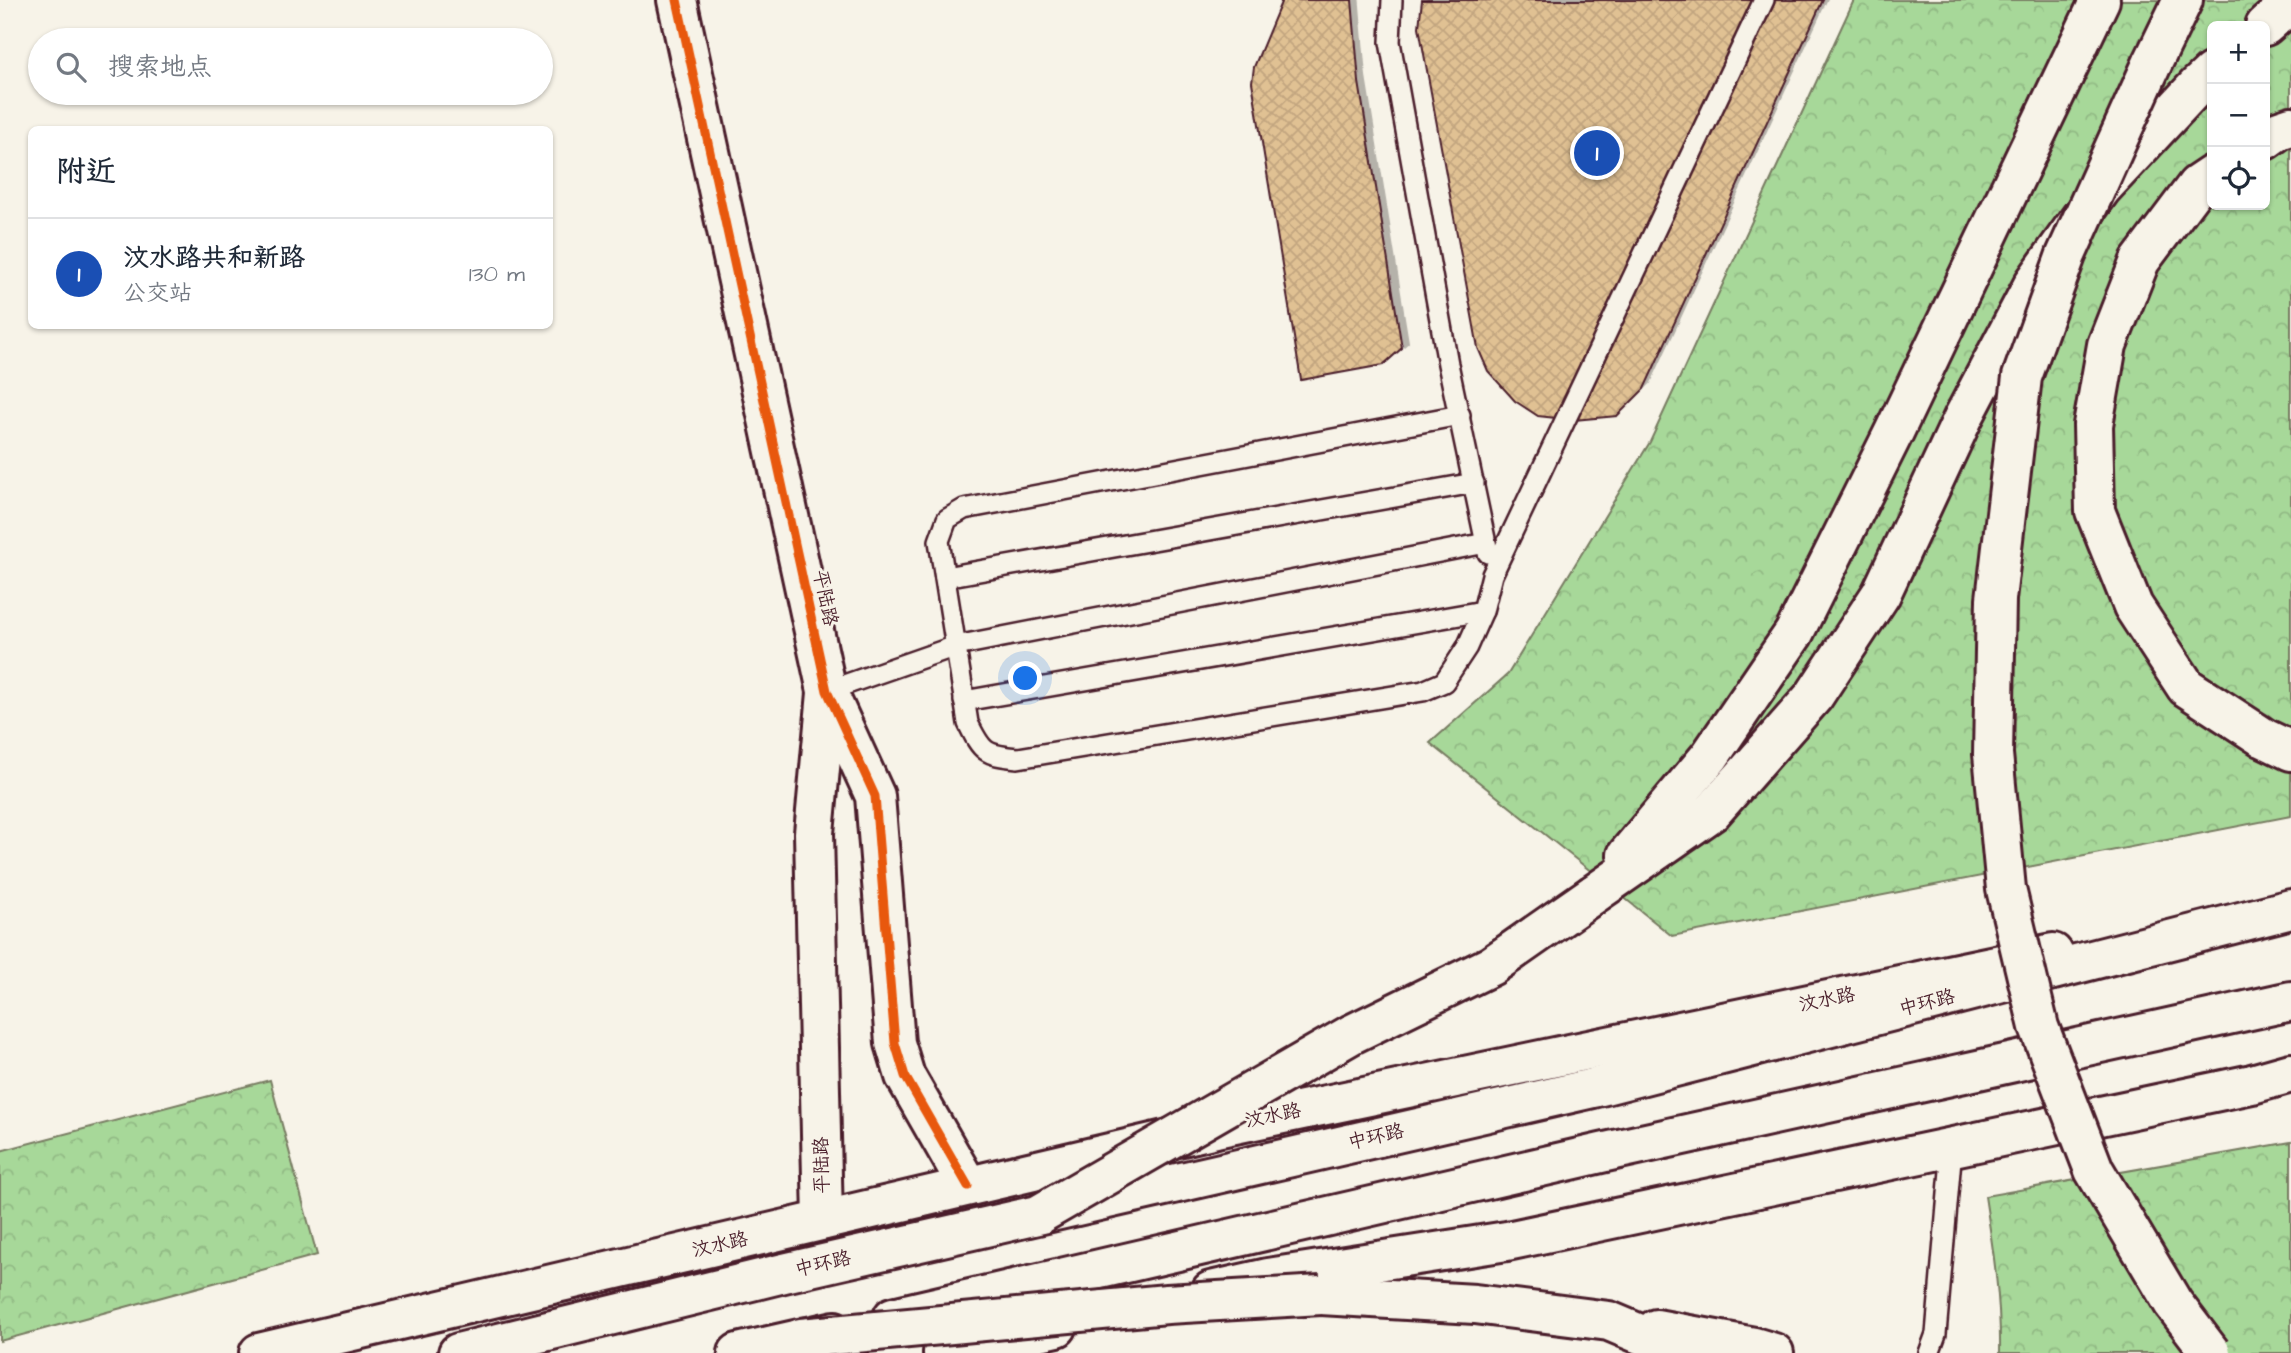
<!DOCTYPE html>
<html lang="zh">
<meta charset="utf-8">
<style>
body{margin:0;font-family:"Architects Daughter","LXGW WenKai TC",sans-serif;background:#f2f2f3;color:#1f2937}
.controls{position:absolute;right:21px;top:21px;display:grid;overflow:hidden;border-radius:10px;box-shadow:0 2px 5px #0004}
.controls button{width:63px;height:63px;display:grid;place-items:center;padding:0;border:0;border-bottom:2px solid #e0e1e3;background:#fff;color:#1f2937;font:35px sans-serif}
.you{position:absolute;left:1026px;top:679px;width:24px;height:24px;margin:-18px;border:5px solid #fff;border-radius:50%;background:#1a73e8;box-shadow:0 0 0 10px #1a73e833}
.badge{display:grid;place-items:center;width:46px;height:46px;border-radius:50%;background:#1f6fb2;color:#fff;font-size:23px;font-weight:700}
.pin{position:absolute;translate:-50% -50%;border:4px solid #fff;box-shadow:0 2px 7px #0006}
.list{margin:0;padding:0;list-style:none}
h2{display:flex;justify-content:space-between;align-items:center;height:91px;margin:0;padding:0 28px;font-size:30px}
h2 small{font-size:23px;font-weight:400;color:#747a83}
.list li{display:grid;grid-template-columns:46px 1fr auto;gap:21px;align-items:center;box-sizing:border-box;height:112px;padding:0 28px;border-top:2px solid #e0e1e3}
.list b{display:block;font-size:26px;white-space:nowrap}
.list p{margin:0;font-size:23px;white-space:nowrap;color:#747a83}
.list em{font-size:23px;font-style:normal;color:#747a83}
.icon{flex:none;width:38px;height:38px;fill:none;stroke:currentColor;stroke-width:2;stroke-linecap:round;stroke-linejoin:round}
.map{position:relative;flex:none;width:2291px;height:1353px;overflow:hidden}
.search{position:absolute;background:#fff;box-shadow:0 2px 5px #0004;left:28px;top:28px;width:525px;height:77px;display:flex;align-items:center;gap:18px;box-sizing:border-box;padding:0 24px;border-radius:38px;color:#747a83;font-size:26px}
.panel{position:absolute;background:#fff;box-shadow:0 2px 5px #0004;left:28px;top:126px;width:525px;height:203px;border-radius:10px}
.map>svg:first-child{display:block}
.park{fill:url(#park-crowns);stroke:#787c62;stroke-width:2;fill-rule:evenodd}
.building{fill:url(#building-cross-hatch);stroke:#4a1f2b;stroke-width:2;filter:url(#shadow)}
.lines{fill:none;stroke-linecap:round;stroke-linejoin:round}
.lane-casing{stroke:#4a1f2b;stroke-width:24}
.secondary-casing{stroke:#4a1f2b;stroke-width:44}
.primary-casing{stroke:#4a1f2b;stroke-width:44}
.highway-casing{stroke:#4a1f2b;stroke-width:44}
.lane{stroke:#f7f3e8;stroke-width:19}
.secondary{stroke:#f7f3e8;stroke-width:38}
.primary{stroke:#f7f3e8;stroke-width:38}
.highway{stroke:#f7f3e8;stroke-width:38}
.highway-bridge-casing{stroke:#4a1f2b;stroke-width:44;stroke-linecap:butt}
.highway-bridge{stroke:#f7f3e8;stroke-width:38}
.cycleway-casing{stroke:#f7f3e8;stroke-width:13}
.cycleway{stroke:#e8590c;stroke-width:9}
.labels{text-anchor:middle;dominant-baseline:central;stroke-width:6;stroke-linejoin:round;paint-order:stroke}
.street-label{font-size:19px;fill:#4a1f2b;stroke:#f7f3e8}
</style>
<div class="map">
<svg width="2291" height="1353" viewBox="0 0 2291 1353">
<defs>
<pattern id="park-crowns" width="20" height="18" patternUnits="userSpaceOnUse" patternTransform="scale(1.75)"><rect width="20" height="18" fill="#a7d899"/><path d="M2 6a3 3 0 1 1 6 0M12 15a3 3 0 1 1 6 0" fill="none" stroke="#91b984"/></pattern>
<pattern id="building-cross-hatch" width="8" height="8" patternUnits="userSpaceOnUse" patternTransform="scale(1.75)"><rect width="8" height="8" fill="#e0c193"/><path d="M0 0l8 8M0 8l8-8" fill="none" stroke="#c2a57f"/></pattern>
<filter id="shadow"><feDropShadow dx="6" dy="-6" stdDeviation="0" flood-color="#0004"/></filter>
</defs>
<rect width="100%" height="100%" fill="#f7f3e8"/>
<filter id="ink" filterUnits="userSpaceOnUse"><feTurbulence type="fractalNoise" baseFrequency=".0143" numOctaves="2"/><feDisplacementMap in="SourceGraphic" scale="14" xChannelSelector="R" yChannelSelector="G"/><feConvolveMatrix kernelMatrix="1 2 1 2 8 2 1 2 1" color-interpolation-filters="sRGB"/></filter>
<g filter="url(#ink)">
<!-- park -->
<g class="park">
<path d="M1854,0H2291V816L1672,936L1430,743L1508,674L1650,442ZM2212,26H2265V205H2212Z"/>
<path d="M270,1080L317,1255L0,1341V1151Z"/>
<path d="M2291,1142V1353H2000C2001,1300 1993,1248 1985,1196Z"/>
</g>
<!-- building -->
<g class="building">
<path d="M1282,0H1352L1359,82L1402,348L1383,365L1301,380L1252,82L1254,67Z"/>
<path d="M1422,0H1823L1644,389L1617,416L1574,420L1538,416L1515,401L1488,371L1478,348L1419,27Z"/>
</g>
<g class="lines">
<!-- lane casing -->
<g class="lane-casing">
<g id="lane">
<path d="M1392,0L1390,42L1448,364L1488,553"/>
<path d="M1460,415L964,509L947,519L939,541L968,723C982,752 985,755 1018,758L1423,691L1444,682L1467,647L1483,611L1492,575L1764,0"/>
<path d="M945,577L1474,483"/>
<path d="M827,691L956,646L1486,543"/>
<path d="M964,701L1483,611"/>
<path d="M1929,1353L1936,1334L1952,1147"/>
</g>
</g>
<!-- secondary casing -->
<g class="secondary-casing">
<g id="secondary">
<path d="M677,0L827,691L875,796L895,1043L905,1076L968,1186"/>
<path d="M823,1220L814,833L827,693"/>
</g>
</g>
<!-- primary casing -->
<g class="primary-casing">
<g id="primary">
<path d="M1211,1291L1268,1278L1507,1241L2252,1084L2291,1073"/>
<path d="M259,1353L1216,1128L2053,953"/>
<path d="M943,1353L1057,1327"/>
</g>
</g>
<!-- highway casing -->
<g class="highway-casing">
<g id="highway">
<path d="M2265,26L2291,3"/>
<path d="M2152,64L2183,0"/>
<path d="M2265,140L2279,130L2291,126"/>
<path d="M2212,175L2197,185L2140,261L2107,345L2093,425L2095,511L2133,606L2186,687L2264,738L2291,751"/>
<path d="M1627,855L1710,756L1794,633L1894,432L2100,0"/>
<path d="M1594,894L1712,812L1814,696L1881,594L1963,418L2034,283L2102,188L2197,86L2212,72"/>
<path d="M1321,1295L1475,1304L1609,1321L1685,1353"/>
<path d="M893,1317L1601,1153L2291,1001"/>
<path d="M1656,1329L1754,1347L1774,1353"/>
<path d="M458,1353L784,1273L1593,1088L2291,909"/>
<path d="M738,1353L835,1331"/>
</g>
</g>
<!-- lane -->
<use href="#lane" class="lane"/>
<!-- secondary -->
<use href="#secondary" class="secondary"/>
<!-- primary -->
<use href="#primary" class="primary"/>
<!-- highway -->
<use href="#highway" class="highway"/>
<!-- highway-bridge casing -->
<g class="highway-bridge-casing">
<g id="highway-bridge">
<path d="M2152,64L2066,255L2022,377L1996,599L1993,754L2006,889L2039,1027L2094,1170L2173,1303L2211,1353"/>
<path d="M1040,1214L1352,1034L1491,966L1594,894"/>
<path d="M801,1338L1167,1304L1321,1295"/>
</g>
</g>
<!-- highway-bridge -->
<use href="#highway-bridge" class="highway-bridge"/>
<!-- cycleway casing -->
<g class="cycleway-casing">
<path id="cycleway" d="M677,0L827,691L875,796L895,1043L905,1076L968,1186"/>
</g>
<!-- cycleway -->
<use href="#cycleway" class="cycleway"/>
</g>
</g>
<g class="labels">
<!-- street labels -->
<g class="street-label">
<text transform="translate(825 598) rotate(78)">平陆路</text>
<text transform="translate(1827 1000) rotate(-12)">汶水路</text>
<text transform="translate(1927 1003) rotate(-14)">中环路</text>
<text transform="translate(1273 1116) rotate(-12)">汶水路</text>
<text transform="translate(1376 1137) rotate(-13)">中环路</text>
<text transform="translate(822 1165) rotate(-91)">平陆路</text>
<text transform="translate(720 1245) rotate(-13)">汶水路</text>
<text transform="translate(823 1264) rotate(-13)">中环路</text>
</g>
</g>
</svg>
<div class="controls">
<button>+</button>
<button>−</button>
<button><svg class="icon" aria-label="locate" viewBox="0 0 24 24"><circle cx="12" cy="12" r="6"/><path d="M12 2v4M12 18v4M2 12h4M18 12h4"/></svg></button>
</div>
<div class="you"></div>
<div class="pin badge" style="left:1597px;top:153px;background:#1a4fb4">1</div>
<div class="search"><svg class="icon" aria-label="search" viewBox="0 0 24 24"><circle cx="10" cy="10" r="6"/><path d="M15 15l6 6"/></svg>搜索地点</div>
<section class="panel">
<h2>附近<small></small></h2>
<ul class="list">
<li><span class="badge" style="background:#1a4fb4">1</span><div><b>汶水路共和新路</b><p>公交站</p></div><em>130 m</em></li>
</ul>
</section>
</div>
